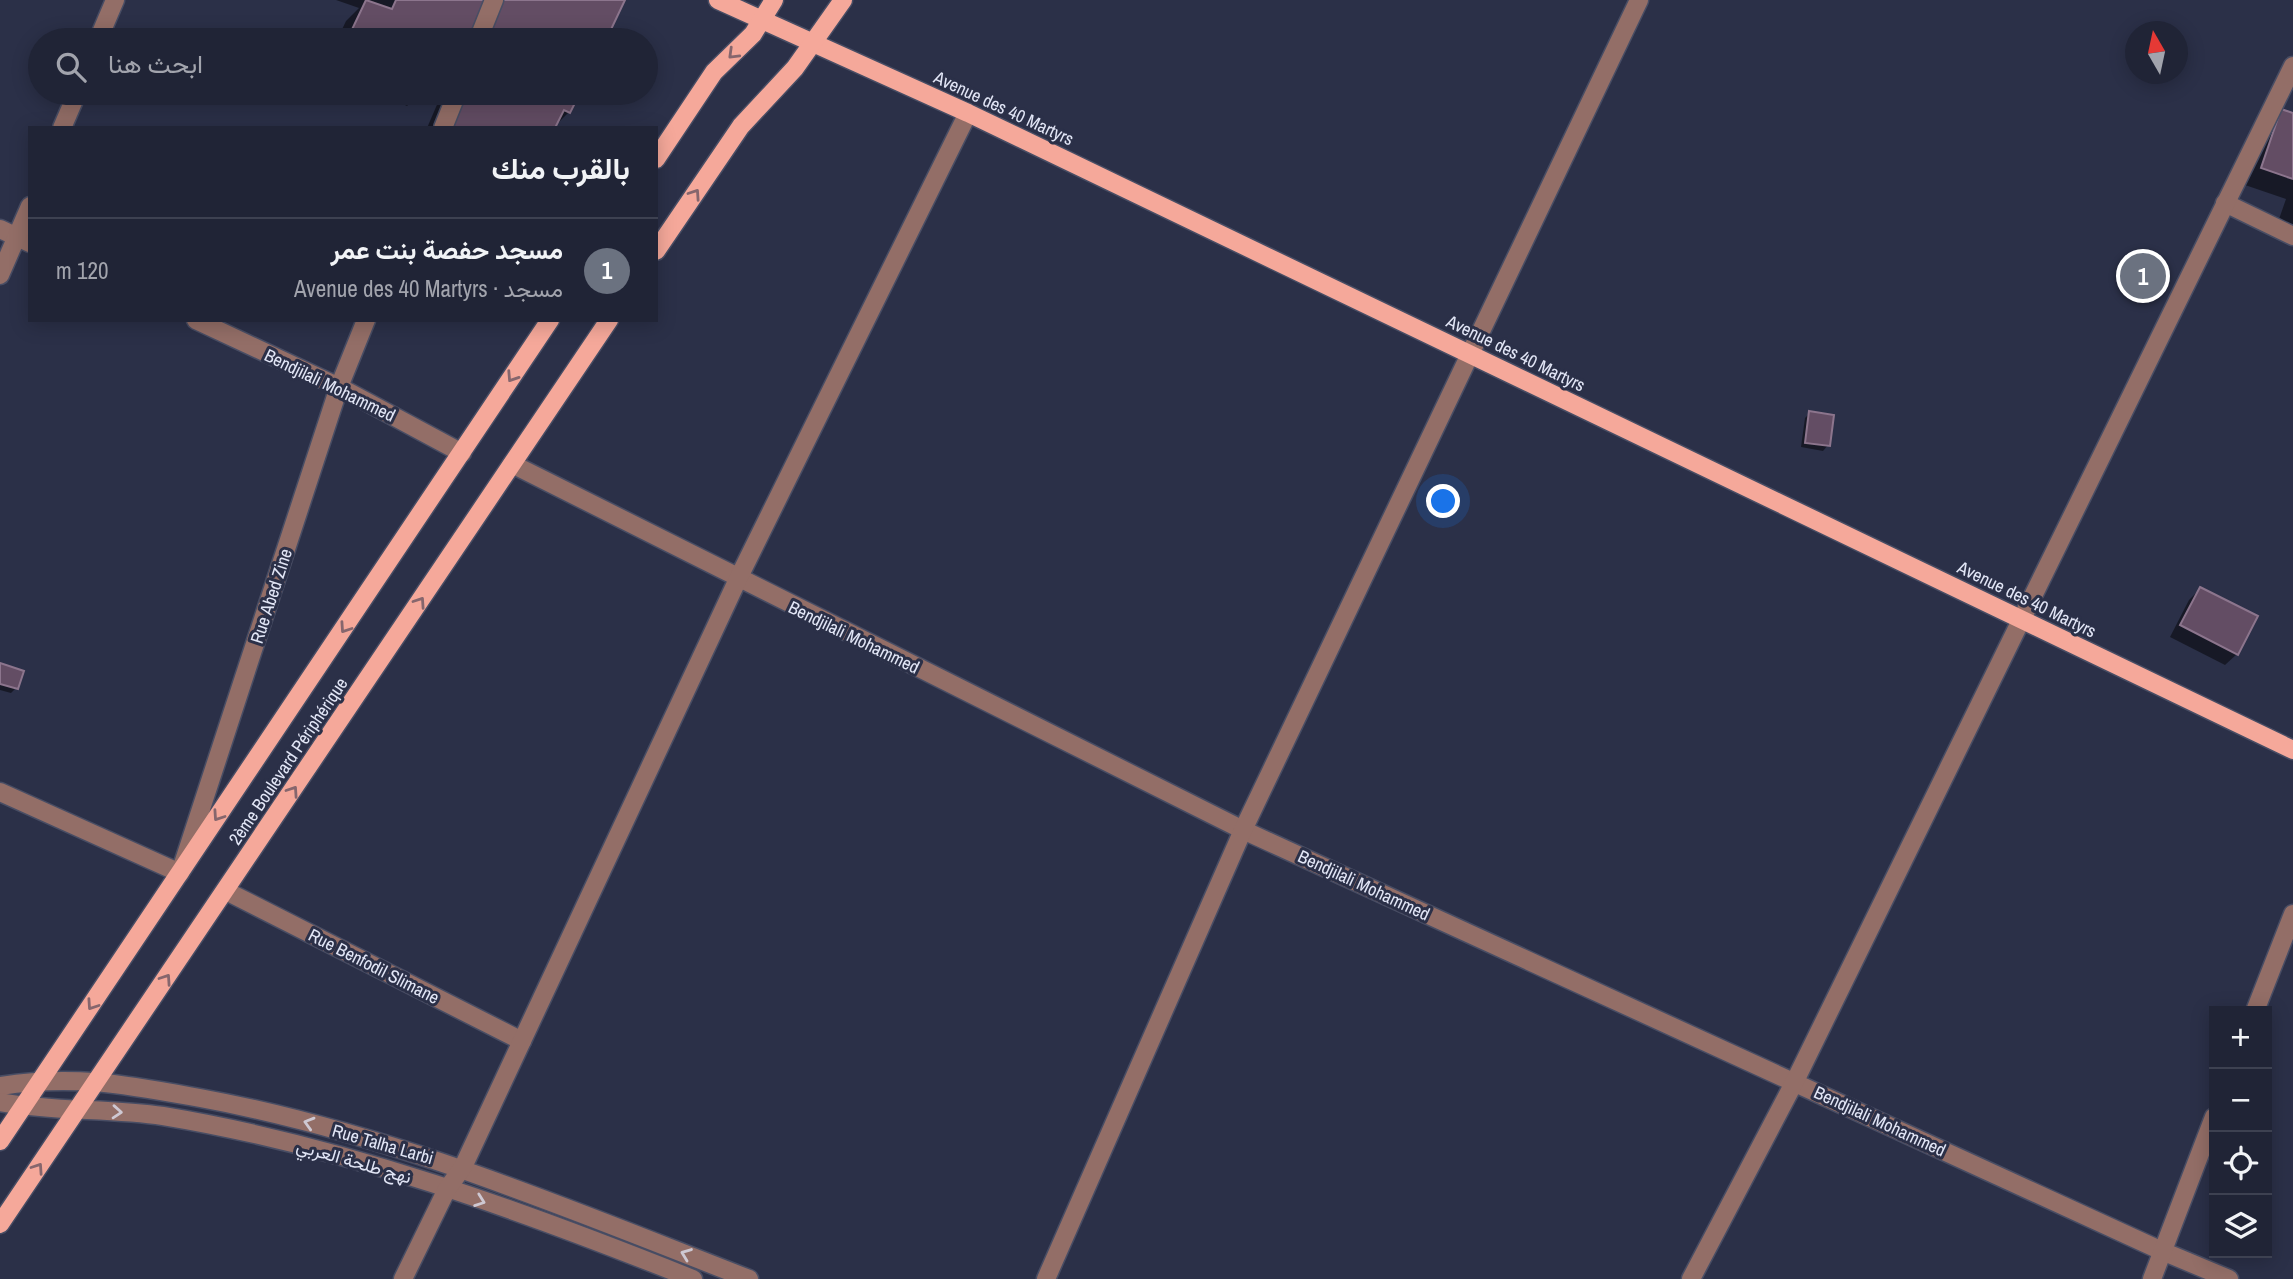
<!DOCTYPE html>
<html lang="ar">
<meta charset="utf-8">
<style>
body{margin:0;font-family:"Archivo Narrow",Vazirmatn,sans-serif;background:#282c3e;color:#f1f3f6;direction:rtl}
.controls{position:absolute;right:21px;bottom:21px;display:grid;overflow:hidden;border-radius:0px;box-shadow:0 4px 18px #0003}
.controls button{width:63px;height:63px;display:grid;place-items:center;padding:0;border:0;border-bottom:2px solid #3d4151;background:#202436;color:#f1f3f6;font:35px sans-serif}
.compass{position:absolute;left:2125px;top:21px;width:63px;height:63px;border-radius:50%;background:#202436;box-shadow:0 4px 18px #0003;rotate:351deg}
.you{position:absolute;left:1444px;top:502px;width:24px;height:24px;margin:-18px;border:5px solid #fff;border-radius:50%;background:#1a73e8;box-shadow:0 0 0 10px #1a73e833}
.badge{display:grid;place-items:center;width:46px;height:46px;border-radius:50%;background:#ea580c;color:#fff;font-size:23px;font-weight:700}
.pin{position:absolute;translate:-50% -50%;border:4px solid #fff;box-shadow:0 2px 7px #0006}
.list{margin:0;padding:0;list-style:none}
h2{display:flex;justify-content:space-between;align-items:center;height:91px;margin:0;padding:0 28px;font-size:30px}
h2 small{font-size:23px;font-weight:400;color:#a2a4ad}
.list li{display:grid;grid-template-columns:46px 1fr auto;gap:21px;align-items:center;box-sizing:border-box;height:105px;padding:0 28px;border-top:2px solid #3d4151}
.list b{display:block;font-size:26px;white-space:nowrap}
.list p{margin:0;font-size:23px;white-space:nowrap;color:#a2a4ad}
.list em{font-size:23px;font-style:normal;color:#a2a4ad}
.icon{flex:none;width:38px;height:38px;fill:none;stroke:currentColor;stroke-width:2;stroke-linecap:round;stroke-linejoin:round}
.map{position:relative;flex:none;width:2293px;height:1279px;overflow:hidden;direction:ltr}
.search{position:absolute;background:#202436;box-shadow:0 4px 18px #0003;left:28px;top:28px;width:630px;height:77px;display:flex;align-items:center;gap:18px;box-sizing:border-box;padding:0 24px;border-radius:38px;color:#a2a4ad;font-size:26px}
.panel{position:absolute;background:#202436;box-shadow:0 4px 18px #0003;left:28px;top:126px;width:630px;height:196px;border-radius:0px;direction:rtl}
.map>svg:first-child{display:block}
.shadow{fill:#0007}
.building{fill:#634d64;stroke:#8c758d;stroke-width:2}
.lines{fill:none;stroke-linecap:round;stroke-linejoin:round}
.minor-casing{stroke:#484d64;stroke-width:21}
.major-casing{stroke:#484d64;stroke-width:21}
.minor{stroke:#936e67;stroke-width:18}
.major{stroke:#f5a89a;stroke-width:18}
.oneway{stroke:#86666d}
.oneway2{stroke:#cec8d2}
.labels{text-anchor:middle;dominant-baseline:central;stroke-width:6;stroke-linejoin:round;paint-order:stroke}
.street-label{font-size:18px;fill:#e2e6f6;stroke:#2b3048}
</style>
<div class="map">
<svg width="2293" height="1279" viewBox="0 0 2293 1279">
<rect width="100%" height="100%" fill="#2b3048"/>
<!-- shadow -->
<g class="shadow">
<path d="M336,0H623L604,40H337L346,21L359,8Z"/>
<path d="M381,93H420L407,106Z"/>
<path d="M442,93H578L569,112L553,128H427Z"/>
<path d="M2282,111L2293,114V227L2278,222L2286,199L2245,185L2265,127Z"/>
<path d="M1810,413L1828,445L1823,451L1801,447L1805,418Z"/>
<path d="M2200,589L2237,654L2225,665L2170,637L2189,600Z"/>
<path d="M0,665L16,688L11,693L0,690Z"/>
</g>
<!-- building -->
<g class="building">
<path d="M366,0L392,9L396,0H625L606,40H347Z"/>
<path d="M453,93H580L570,113L564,110L555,128H436Z"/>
<path d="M2281,109L2293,113V179L2261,168Z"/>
<path d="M1809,411L1834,415L1830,446L1805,443Z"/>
<path d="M2200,587L2258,616L2238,655L2180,625Z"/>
<path d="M0,663L24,671L18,689L0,684Z"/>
</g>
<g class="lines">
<!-- minor casing -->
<g class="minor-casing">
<g id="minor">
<path d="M98,40L115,0"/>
<path d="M478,40L494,0"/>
<path d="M62,128L77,93"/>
<path d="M443,128L457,93"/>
<path d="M2225,203L2293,236"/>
<path d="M0,229L30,243"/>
<path d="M0,275L30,206"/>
<path d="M196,320L339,387L462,453"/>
<path d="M512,464L1243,830L2162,1251L2229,1279"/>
<path d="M0,792L180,873L339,387L366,320"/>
<path d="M226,891L522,1041"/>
<path d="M2255,1011L2293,914"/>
<path d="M0,1086C74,1074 128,1085 200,1098C391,1133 569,1209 749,1279"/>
<path d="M0,1102C54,1112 109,1108 163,1116C345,1146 523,1211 693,1279"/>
<path d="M403,1279L447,1189L463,1167L738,579L968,113"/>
<path d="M1046,1279L1243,830L1639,0"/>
<path d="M1691,1279L1795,1081L2293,66"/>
<path d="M2152,1279L2214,1117"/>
</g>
</g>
<!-- major casing -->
<g class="major-casing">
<g id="major">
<path d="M718,0L968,113L2293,750"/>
<path d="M656,159L714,72L753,34L774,0"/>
<path d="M656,251L741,126L795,68L843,0"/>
<path d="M0,1141L550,320"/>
<path d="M0,1224L609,320"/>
</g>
</g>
<!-- minor -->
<use href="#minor" class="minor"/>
<!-- major -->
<use href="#major" class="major"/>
</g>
<!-- one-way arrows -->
<defs><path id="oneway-chevron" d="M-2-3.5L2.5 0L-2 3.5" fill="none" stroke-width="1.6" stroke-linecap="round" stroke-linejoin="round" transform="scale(1.75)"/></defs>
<g class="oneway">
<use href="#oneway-chevron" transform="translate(733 54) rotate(136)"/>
<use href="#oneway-chevron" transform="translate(695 194) rotate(-56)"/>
<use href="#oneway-chevron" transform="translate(512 377) rotate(123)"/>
<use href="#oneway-chevron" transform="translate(420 602) rotate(-56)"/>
<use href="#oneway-chevron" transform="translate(345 628) rotate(124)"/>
<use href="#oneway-chevron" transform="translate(293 791) rotate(-56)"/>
<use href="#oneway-chevron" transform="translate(218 816) rotate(124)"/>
<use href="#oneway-chevron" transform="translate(166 979) rotate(-56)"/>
<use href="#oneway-chevron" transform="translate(92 1005) rotate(124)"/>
<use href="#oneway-chevron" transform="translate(38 1168) rotate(-56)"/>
</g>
<g class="oneway2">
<use href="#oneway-chevron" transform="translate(117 1112) rotate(4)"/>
<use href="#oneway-chevron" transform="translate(309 1123) rotate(-164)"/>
<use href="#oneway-chevron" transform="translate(480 1201) rotate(20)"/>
<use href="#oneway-chevron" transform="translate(686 1254) rotate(-159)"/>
</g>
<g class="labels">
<!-- street labels -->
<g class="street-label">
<text transform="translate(1004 108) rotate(25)">Avenue des 40 Martyrs</text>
<text transform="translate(1516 353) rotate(26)">Avenue des 40 Martyrs</text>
<text transform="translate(330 385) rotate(26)">Bendjilali Mohammed</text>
<text transform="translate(271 596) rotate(-72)">Rue Abed Zine</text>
<text transform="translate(2027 599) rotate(26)">Avenue des 40 Martyrs</text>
<text transform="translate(854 637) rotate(26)">Bendjilali Mohammed</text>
<text transform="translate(288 761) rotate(-56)">2ème Boulevard Périphérique</text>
<text transform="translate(1364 885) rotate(25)">Bendjilali Mohammed</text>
<text transform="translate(374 966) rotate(27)">Rue Benfodil Slimane</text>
<text transform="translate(1880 1121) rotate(25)">Bendjilali Mohammed</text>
<text transform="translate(383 1144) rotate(16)">Rue Talha Larbi</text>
<text transform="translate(354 1161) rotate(16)">نهج طلحة العربي</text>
</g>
</g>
</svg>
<div class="controls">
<button>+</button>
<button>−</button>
<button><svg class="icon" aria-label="locate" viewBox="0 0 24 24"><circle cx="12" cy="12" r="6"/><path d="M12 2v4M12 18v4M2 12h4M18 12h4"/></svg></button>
<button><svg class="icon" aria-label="layers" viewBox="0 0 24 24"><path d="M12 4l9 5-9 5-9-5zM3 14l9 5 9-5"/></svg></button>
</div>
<svg class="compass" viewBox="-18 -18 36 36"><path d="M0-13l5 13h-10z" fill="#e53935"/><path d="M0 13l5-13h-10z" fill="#a2a4ad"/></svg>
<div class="you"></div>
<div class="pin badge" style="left:2143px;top:276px;background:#6b7280">1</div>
<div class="search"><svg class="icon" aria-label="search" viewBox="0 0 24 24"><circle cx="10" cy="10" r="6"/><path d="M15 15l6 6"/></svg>ابحث هنا</div>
<section class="panel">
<h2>بالقرب منك<small></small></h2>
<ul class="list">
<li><span class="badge" style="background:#6b7280">1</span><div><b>مسجد حفصة بنت عمر</b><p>مسجد · Avenue des 40 Martyrs</p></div><em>120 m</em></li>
</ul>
</section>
</div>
